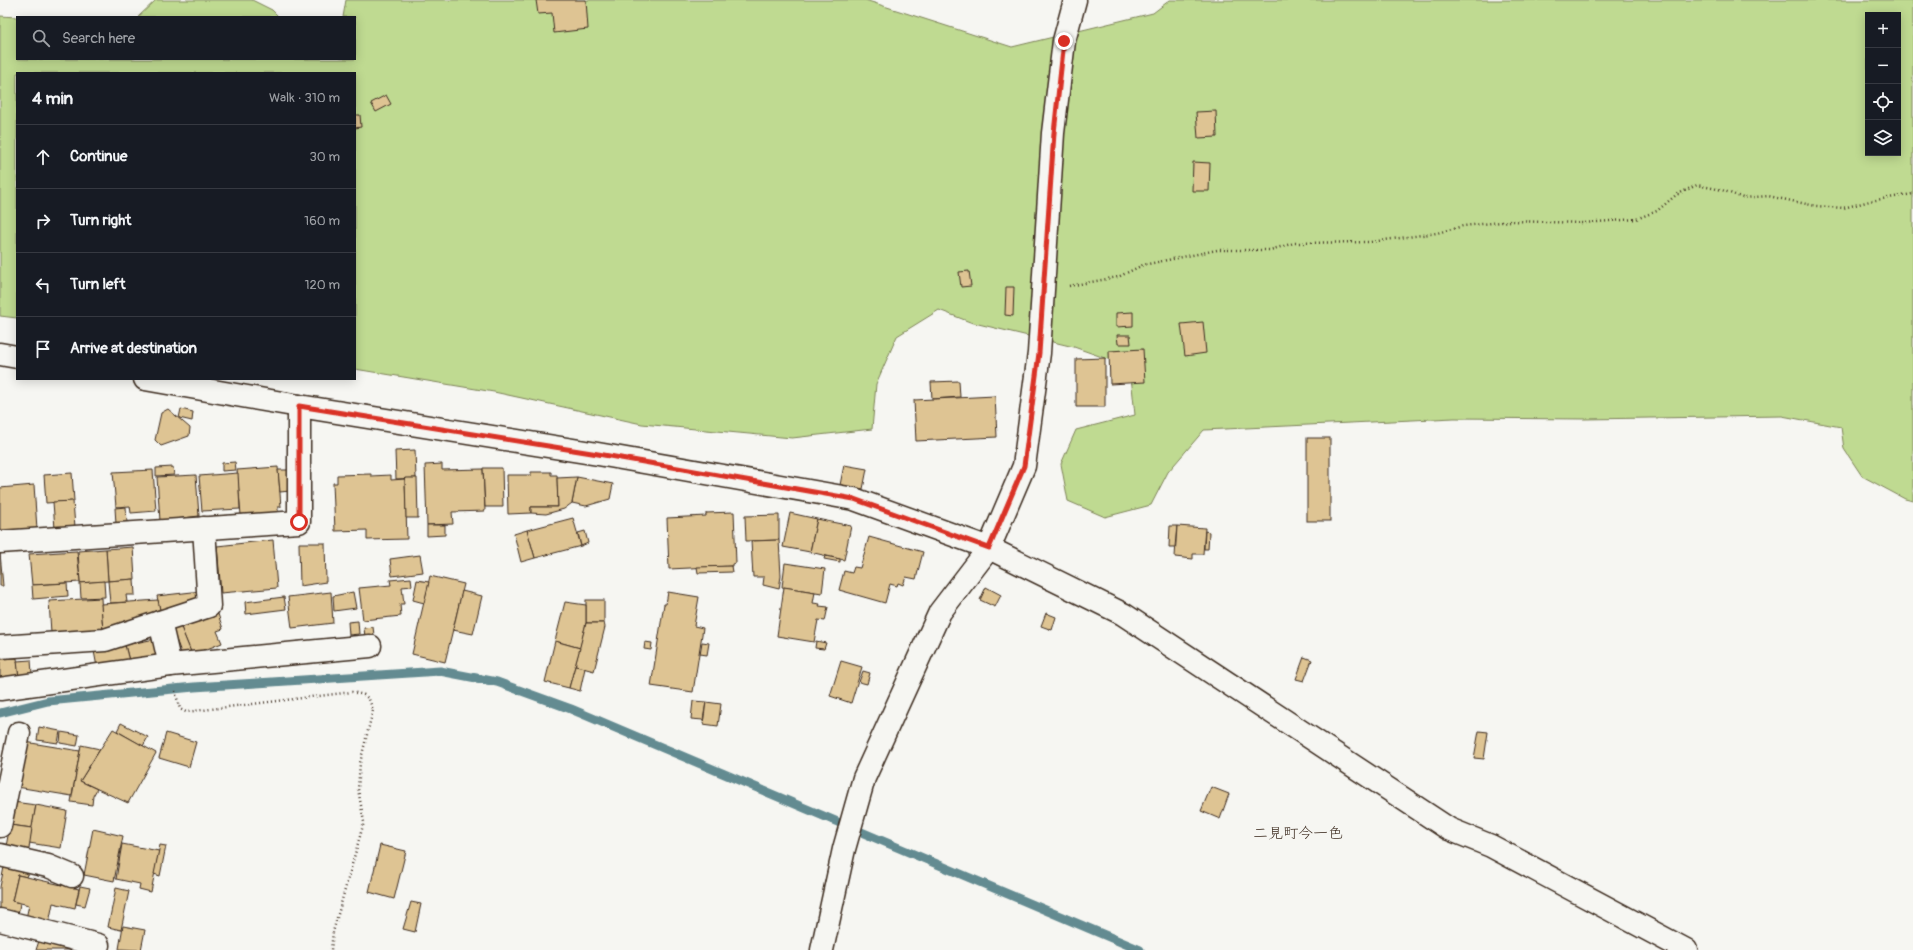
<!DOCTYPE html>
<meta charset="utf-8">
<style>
body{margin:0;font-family:Pangolin,"Klee One",sans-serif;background:#242831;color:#f1f3f6}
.controls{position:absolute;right:12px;top:12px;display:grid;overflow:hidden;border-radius:0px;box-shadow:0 2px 10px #0003}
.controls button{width:36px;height:36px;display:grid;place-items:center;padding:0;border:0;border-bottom:1px solid #363941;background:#171b24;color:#f1f3f6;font:20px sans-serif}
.stop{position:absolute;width:12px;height:12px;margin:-9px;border:3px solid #d93025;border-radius:50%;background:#fff}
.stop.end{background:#d93025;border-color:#fff;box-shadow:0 1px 4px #0008}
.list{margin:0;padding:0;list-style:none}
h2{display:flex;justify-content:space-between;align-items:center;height:52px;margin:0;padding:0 16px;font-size:17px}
h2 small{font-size:13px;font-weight:400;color:#9ea1a6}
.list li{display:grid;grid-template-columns:26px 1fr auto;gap:12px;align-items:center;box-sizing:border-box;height:64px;padding:0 16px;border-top:1px solid #363941}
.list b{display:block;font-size:15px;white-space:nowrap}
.list em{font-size:13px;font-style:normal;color:#9ea1a6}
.icon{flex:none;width:22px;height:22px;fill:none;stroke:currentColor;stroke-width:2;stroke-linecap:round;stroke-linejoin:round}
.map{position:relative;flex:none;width:1913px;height:950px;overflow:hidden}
.search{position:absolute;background:#171b24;box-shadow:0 2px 10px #0003;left:16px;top:16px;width:340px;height:44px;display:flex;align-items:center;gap:10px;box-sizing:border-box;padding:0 14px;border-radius:0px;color:#9ea1a6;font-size:15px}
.panel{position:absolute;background:#171b24;box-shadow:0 2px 10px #0003;left:16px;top:72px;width:340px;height:308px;border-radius:0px}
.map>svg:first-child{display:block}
.green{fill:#bfda91;stroke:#7d8258;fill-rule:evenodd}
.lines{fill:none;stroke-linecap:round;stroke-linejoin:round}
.stream{stroke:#648b91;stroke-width:9}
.building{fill:#dec493;stroke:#3b2a1e}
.minor-casing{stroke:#3b2a1e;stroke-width:25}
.path{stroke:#3b2a1e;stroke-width:2.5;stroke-dasharray:1 3;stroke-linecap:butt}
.minor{stroke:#f6f6f2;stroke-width:22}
.route{stroke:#d93025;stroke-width:5}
.labels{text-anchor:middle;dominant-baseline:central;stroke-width:4;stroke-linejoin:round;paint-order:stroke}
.quarter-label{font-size:15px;fill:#3b2a1e;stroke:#f6f6f2}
</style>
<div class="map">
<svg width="1913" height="950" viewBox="0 0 1913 950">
<rect width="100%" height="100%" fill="#f6f6f2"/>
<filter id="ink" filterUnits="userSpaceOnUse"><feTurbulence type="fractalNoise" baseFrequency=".025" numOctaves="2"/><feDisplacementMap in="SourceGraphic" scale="8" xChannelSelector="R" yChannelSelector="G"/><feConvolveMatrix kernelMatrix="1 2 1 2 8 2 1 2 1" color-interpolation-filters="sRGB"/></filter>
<g filter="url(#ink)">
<!-- green -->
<g class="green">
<path d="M156,0H252L272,10L279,17H138Z"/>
<path d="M346,0H865L1012,47L1153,13L1170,0H1913V501L1905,499L1862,476L1844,449L1841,427L1782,416L1585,419L1454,418L1204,430L1168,472L1151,505L1105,517L1068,501L1061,464L1076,430L1135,415L1130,367L1074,347L970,322L939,310L897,336L876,384L872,429L792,438L642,424L494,392L355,369V73H17V318L0,316V16L17,17V59H355V17H343ZM1868,15H1898V153H1868Z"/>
</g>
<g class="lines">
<!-- stream -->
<path class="stream" d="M0,713L48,701L194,687L440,671L497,682L571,709L1140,950"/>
</g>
<!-- building -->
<g class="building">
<path d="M536,0H586L588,29L554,33L552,13L538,14Z"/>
<path d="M386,95L391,104L376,112L371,103Z"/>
<path d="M1216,111L1217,137L1198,138L1196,112Z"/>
<path d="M355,115H360L361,127L355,128Z"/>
<path d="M1193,162L1210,163L1209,191H1192Z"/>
<path d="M969,271L971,286L961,287L959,272Z"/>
<path d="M1006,287H1014L1013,316L1005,315Z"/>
<path d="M1133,312V326L1116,327V313Z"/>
<path d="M1203,322L1206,353L1185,356L1181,324Z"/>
<path d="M1117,335H1130L1131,344H1118Z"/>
<path d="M1143,349L1145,382L1110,384L1109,351Z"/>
<path d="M1105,358V407H1076V359Z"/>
<path d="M959,381L960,397L932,399L931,382Z"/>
<path d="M995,396L997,437L916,441L914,400Z"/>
<path d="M168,409L190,428L189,436L161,446L155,440L161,413Z"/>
<path d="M181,409L193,412L192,421L179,418Z"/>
<rect x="1307" y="438" width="23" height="83"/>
<path d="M415,450L416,478L396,479L395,451Z"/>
<path d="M235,462L236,470L222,471V463Z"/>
<path d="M442,464V470L483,469L485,511L452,512L453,524L427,525L425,465Z"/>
<path d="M844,465L867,469L863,489L840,485Z"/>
<path d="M173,467L174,475L156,476V468Z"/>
<path d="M278,467L281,507H278V514L241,515L237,470Z"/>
<path d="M483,468H502L503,507H485Z"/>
<path d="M153,470L156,511L131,513L130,506L116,507L113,472Z"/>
<path d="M278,470H288L290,491L280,492Z"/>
<path d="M531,472H551V475H557L558,507H531V513L508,514L507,475H531Z"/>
<path d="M72,473L74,501L46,503L44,475Z"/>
<path d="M238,473L240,509L202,511L199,476Z"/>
<path d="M371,474V476L391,475V480L405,479L407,539L367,540V530L335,531L333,483H337V475Z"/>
<path d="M196,475L199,516L160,521L157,477Z"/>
<path d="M577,477L613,484L610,499L586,506L572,503Z"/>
<path d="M577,477L572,503L564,509L546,514L531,513V507H558L557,478Z"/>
<path d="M405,478H417L418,518H406Z"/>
<path d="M34,485L37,529L0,532V488Z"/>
<path d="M73,501L75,527L55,529L53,502Z"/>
<path d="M126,507L127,523L116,524L115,508Z"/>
<path d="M734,512L736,563L732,564V566L669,569L667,518L706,516V513Z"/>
<path d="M790,513L817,519L810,552L783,547Z"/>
<path d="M779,515V540L746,541L745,516Z"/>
<path d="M573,518L581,546L535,558L527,530Z"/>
<path d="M817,519L851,526L844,560L810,552Z"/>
<path d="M427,525H445V535L427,536Z"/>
<path d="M1170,526H1177L1175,547H1169Z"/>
<path d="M1177,526L1205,528L1203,554H1193V559L1175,557Z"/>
<path d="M527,530L535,558L521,562L514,534Z"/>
<path d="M585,531L588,543L581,546L578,533Z"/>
<path d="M1205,531L1209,532L1208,549H1204Z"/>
<path d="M869,537L923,552L916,579L906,577L903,585L898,583L897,586L890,584L885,603L839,590L844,571L852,573L854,567L860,568Z"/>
<path d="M273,540L277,588L221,593L217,546Z"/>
<path d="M779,540L781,576L779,589L763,585L764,577H753L751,541Z"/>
<path d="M299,543H325L326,582L300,586Z"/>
<path d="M133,547L135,579L108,581L106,549Z"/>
<path d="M106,549L108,581L80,583L78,551Z"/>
<path d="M77,551L80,582L32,585L29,554Z"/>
<path d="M0,553L3,586H0Z"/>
<path d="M420,555L423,572L392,576L390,559Z"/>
<path d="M825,556L840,559V562L824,559Z"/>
<path d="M785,563L825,569L822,593L782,587Z"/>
<path d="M731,566L732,572L698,573L697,567Z"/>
<path d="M430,576L464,584L445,662L412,654Z"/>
<path d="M411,578L412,586L402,587L404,604H400L401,616L363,620L359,588L391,585L390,580Z"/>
<path d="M134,579L135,595H126L127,602L110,603L108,581Z"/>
<path d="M417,580L429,582L424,603L413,600Z"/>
<path d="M104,581L105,597L81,598L80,583Z"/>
<path d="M67,583L68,596L33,599L32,585Z"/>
<path d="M784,587L815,592L813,603L820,604L819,606L828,607L825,621L818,620L814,642L777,636Z"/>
<path d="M986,587L1001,595L995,607L980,600Z"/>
<path d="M201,591L203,602L161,615L157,596Z"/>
<path d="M462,591L482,596L473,634L453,630Z"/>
<path d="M331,592L333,623L292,628L288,597Z"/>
<path d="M353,592L356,608L334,611L333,596Z"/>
<path d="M668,592L699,597L694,626L703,628L693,692L651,686L664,604H666Z"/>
<path d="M284,597L286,609L246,614L245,602Z"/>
<path d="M101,598L103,633H51L49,601Z"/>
<path d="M158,600L161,615L103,631L101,604Z"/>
<rect x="586" y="600" width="18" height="23"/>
<path d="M565,602L586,605V623L580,648L555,641Z"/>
<path d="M217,611L223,629L217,631L222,643L192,655L180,625Z"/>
<path d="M1046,613L1056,617L1052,630L1041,626Z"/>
<path d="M358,621L359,634L349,635L348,622Z"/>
<path d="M586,623H604L605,627L594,671L575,666Z"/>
<path d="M180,625L191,652L182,655L172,629Z"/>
<path d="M373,627L374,635L365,637L364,628Z"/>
<path d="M155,639L159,657L129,661L125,645Z"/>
<path d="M555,641L580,648L569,688L545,682Z"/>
<path d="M816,641L826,643L824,649L815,648Z"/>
<path d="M645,642L652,643L651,650L644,649Z"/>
<path d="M702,642L709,643L707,655L700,654Z"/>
<path d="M125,645L129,661L97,667L94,651Z"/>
<path d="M1304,657L1312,660L1304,681L1296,679Z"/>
<path d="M17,658L19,678L0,683V659Z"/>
<path d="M31,660L32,674L19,678L17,661Z"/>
<path d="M841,661L862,667L851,703L830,696Z"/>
<path d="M575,666L585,668L580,691L569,688Z"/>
<path d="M863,671L870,673L867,684L859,682Z"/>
<path d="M693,701L706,702L703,720L691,719Z"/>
<path d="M706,702L721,704L718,726L703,724Z"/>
<path d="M121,723L148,737L143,746L117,731Z"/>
<path d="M39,727L60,731L58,743L37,740Z"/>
<path d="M113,729L156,753L128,803L80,781Z"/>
<path d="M1479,731L1488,732L1484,759L1474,758Z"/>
<path d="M61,732L79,735L77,746L60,743Z"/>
<path d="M166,733L196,742L189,767L159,758Z"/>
<path d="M25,742L80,751L72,796L17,787Z"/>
<path d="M81,745L100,749L80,781L97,789L93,796L92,805L71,802Z"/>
<path d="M1211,787L1229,794L1220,819L1201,811Z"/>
<path d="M13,802L36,805L32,828L10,825Z"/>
<path d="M36,805L67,811L61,848L29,843Z"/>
<path d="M10,825L32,828L28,855L5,852Z"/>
<path d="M93,829L123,836L114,881L84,875Z"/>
<path d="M122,844L159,851L151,892L139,889L140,884L116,879Z"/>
<path d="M160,845L166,846L160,876L154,874Z"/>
<path d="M380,845L406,851L394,899L369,892Z"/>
<path d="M4,867L29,872L27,877L18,875L12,901L20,903L18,916L0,912V887Z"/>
<path d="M18,875L79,889L75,908L53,903L49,923L26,918L29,905L12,901Z"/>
<path d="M80,886L90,888L85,906L76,904Z"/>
<path d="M116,888L129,891L121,930L108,927Z"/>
<path d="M411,902L421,904L415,932L403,929Z"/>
<path d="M123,926L145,930L141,950L119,949Z"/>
<path d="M39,941L72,949L86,950H36Z"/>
</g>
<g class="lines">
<!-- minor casing -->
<g class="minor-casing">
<g id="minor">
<path d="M0,354L17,357"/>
<path d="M145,379L299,406L598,454L854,499L989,548L1123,614L1449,829L1491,846L1686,950"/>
<path d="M0,542L299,522V406"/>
<path d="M160,622L170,665"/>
<path d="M0,647L105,640L209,606L204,528"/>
<path d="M0,689L170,665L370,646"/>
<path d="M0,826L19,733"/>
<path d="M0,855L48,866L72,876"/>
<path d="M0,920L98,945"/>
<path d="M822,950L844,849L864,778L940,612L989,548L1024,466L1039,353L1053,133L1064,41L1075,0"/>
</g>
</g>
<!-- path -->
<g class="path">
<path d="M1069,286L1118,277L1143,265L1217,250H1270L1294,243L1370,242L1437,233L1463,226L1511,221L1584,223L1636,219L1657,211L1676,195L1697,185L1722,190L1743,198L1768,196L1816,206L1843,208L1870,201L1913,194"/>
<path d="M175,691L180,709L186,712L352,692L364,695L369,699L373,710L360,763L358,789L364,822L333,932L331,950"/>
</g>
<!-- minor -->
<use href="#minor" class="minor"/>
</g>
</g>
<g class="lines" filter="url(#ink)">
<!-- route -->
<path class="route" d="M299,522V406L598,454L854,499L989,548L1024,466L1039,353L1054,133L1064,41"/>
</g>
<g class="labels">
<!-- quarter labels -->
<g class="quarter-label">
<text x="1298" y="833">二見町今一色</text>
</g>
</g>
</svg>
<div class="controls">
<button>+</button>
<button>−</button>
<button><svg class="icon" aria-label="locate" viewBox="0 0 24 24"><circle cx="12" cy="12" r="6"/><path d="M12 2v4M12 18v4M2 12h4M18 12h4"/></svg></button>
<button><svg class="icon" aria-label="layers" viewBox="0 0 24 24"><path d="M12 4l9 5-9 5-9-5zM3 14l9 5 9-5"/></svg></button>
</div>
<div class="stop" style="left:299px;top:522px"></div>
<div class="stop end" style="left:1064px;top:41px"></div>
<div class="search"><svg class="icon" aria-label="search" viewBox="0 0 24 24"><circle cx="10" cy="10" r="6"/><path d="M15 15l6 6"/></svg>Search here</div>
<section class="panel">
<h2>4 min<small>Walk · 310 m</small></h2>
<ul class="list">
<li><svg class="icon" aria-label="ahead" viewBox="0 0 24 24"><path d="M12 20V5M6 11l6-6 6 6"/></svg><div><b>Continue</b></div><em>30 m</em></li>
<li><svg class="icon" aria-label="right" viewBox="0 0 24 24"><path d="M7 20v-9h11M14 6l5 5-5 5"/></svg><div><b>Turn right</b></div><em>160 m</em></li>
<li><svg class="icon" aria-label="left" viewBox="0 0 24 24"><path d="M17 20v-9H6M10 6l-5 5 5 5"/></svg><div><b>Turn left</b></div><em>120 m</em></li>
<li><svg class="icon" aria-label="arrive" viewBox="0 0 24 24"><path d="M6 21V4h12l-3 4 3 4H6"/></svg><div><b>Arrive at destination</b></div></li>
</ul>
</section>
</div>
